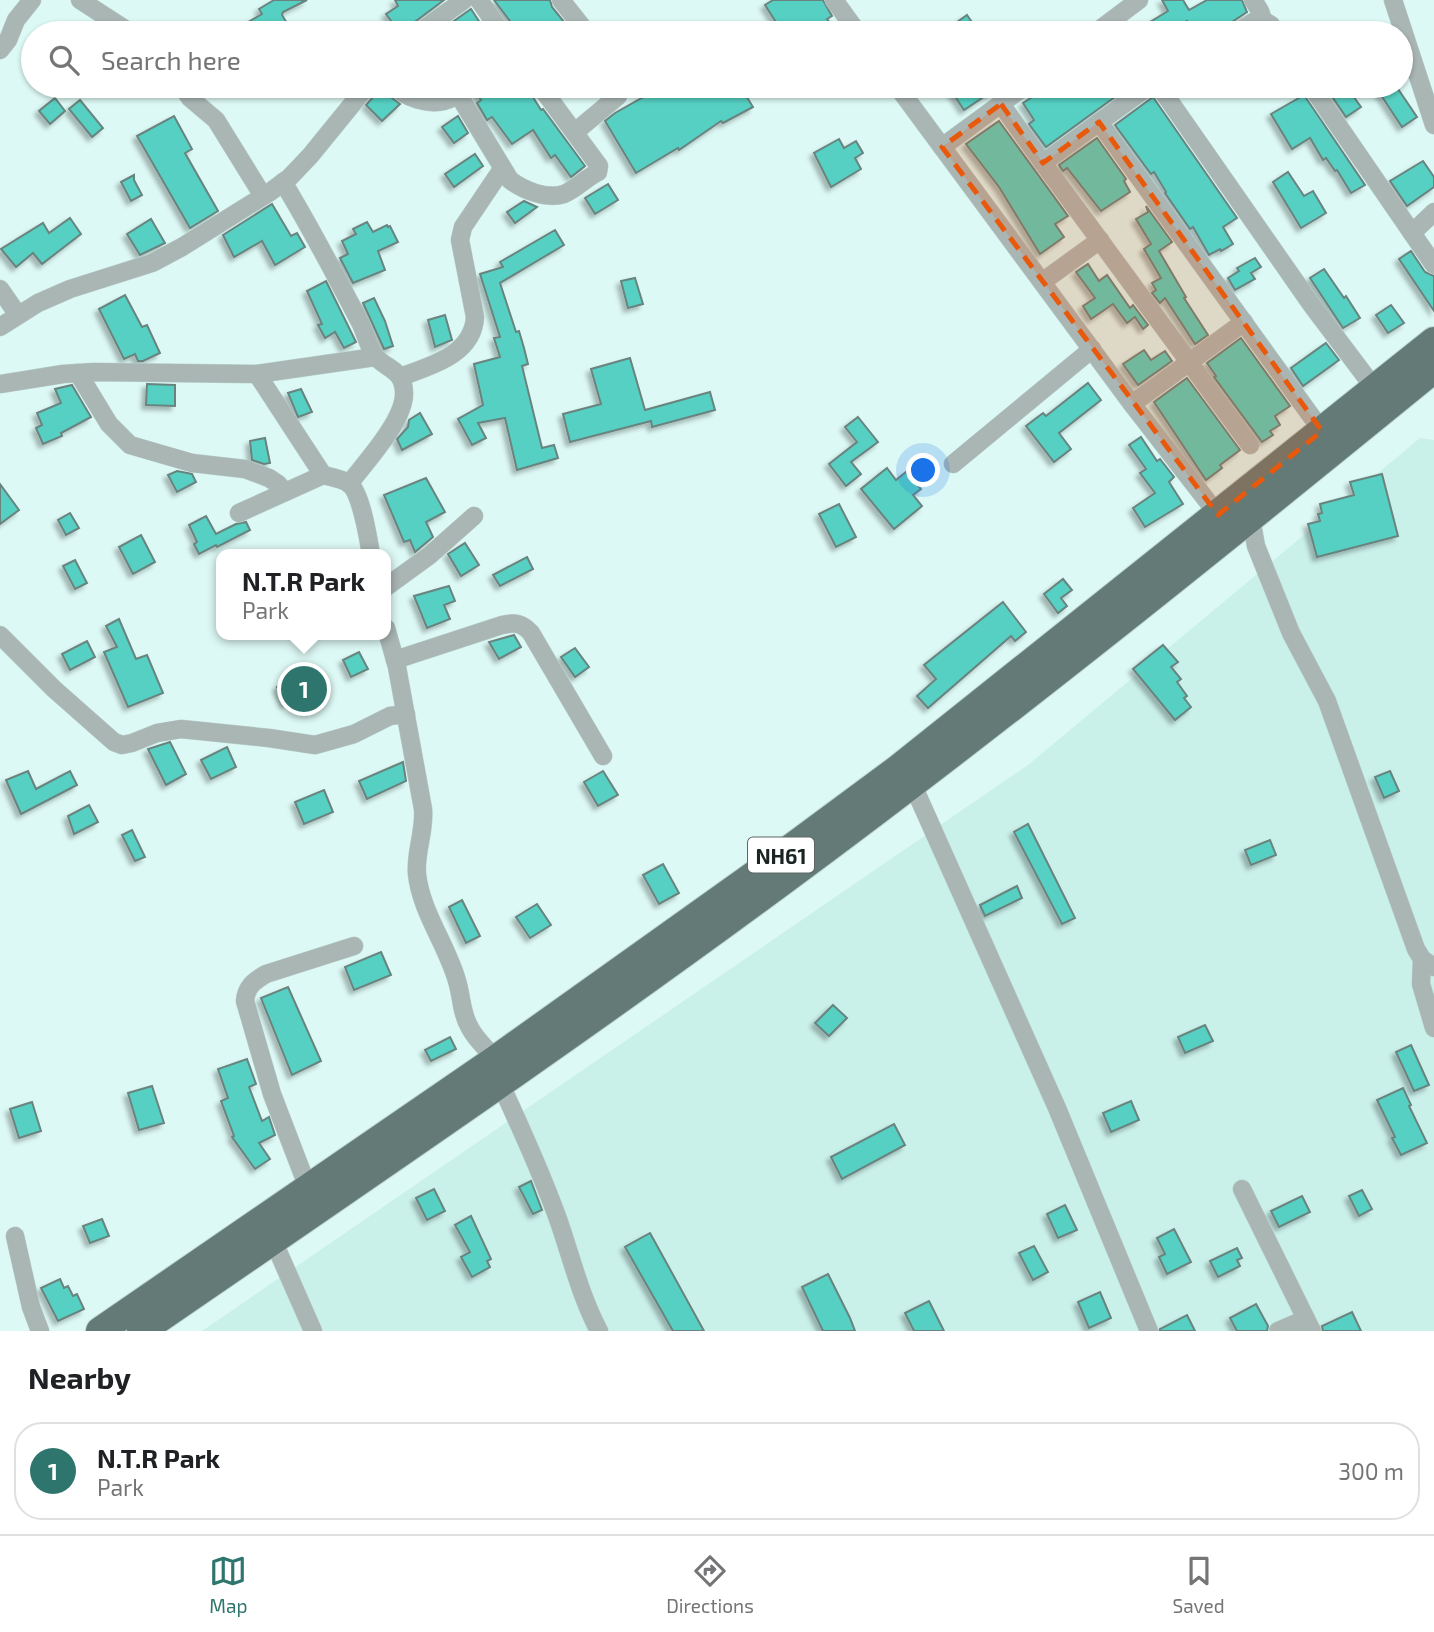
<!DOCTYPE html>
<style>
body{margin:0;font-family:"Exo 2",sans-serif;background:#f6f6f6;color:#202124}
.you{position:absolute;left:924px;top:471px;width:24px;height:24px;margin:-18px;border:5px solid #fff;border-radius:50%;background:#1a73e8;box-shadow:0 0 0 10px #1a73e833}
.badge{display:grid;place-items:center;width:46px;height:46px;border-radius:50%;background:#2e756d;color:#fff;font-size:23px;font-weight:700}
.pin{position:absolute;translate:-50% -50%;border:4px solid #fff;box-shadow:0 2px 7px #0006}
.popup{position:absolute;left:216px;top:549px;width:175px;height:91px;box-sizing:border-box;display:grid;place-content:center;border-radius:14px;background:#fff;filter:drop-shadow(0 2px 5px #0005);font-size:23px;white-space:nowrap;color:#757577}
.popup b{font-size:26px;color:#202124}
.popup::after{content:'';position:absolute;left:50%;top:100%;margin-left:-14px;border:14px solid transparent;border-top-color:#fff}
.list{margin:0;padding:0;list-style:none}
h2{display:flex;justify-content:space-between;align-items:center;height:91px;margin:0;padding:0 28px;font-size:30px}
h2 small{font-size:23px;font-weight:400;color:#757577}
.list li{display:grid;grid-template-columns:46px 1fr auto;gap:21px;align-items:center;box-sizing:border-box;height:98px;margin:0 14px 14px;padding:0 14px;border:2px solid #e0e0e0;border-radius:28px}
.list b{display:block;font-size:26px;white-space:nowrap}
.list p{margin:0;font-size:23px;white-space:nowrap;color:#757577}
.list em{font-size:23px;font-style:normal;color:#757577}
.icon{flex:none;width:38px;height:38px;fill:none;stroke:currentColor;stroke-width:2;stroke-linecap:round;stroke-linejoin:round}
.map{position:relative;flex:none;width:1434px;height:1331px;overflow:hidden}
.search{position:absolute;background:#fff;box-shadow:0 2px 5px #0004;left:21px;right:21px;top:21px;height:77px;display:flex;align-items:center;gap:18px;box-sizing:border-box;padding:0 24px;border-radius:38px;color:#757577;font-size:26px}
.sheet{height:203px;background:#fff}
nav{display:flex;justify-content:space-around;align-items:center;box-sizing:border-box;height:98px;border-top:2px solid #e0e0e0;background:#fff;font-size:19px;color:#757577}
nav a{display:grid;justify-items:center;gap:4px}
nav .on{color:#2e756d}
.map>svg:first-child{display:block}
.built{fill:#caf0ea}
.building{fill:#55d0c2;stroke:#69837f;stroke-width:2;filter:url(#shadow)}
.lines{fill:none;stroke-linecap:round;stroke-linejoin:round}
.minor-casing{stroke:#bad3cf;stroke-width:19}
.trunk-casing{stroke:#bad3cf;stroke-width:30}
.minor{stroke:#aab6b4;stroke-width:18}
.trunk{stroke:#637a76;stroke-width:28}
.marked{fill:#e8590c;fill-opacity:0.2;stroke:#e8590c;stroke-width:5;stroke-dasharray:14 9;stroke-linejoin:round}
.labels{text-anchor:middle;dominant-baseline:central;stroke-width:5;stroke-linejoin:round;paint-order:stroke}
.shield{fill:#fff;stroke:#5f6665;stroke-width:2}
.shield-label{font-size:21px;font-weight:bold;fill:#1a2523}
</style>
<div class="map">
<svg width="1434" height="1331" viewBox="0 0 1434 1331">
<defs>
<filter id="shadow"><feDropShadow dx="-4" dy="4" stdDeviation="2" flood-color="#0004"/></filter>
</defs>
<rect width="100%" height="100%" fill="#ddf9f5"/>
<!-- built -->
<path class="built" d="M1420,438L1434,440V1331H202L1028,765Z"/>
<!-- building -->
<g class="building">
<path d="M274,0H307L283,12L282,15L293,33H229L262,14L259,9Z"/>
<path d="M395,0H444L400,33L386,14L398,6Z"/>
<path d="M494,0H550L552,7L573,33H519Z"/>
<path d="M773,0H823L832,16L827,19L837,33H783L765,5Z"/>
<path d="M1162,0H1183L1189,10L1207,0H1242L1247,12L1229,24L1225,33H1194L1187,21L1167,33H1132L1168,11Z"/>
<path d="M471,9L484,29L477,33H437Z"/>
<path d="M967,15L976,28L969,33H942Z"/>
<path d="M383,86L387,94L400,104L382,121L366,105Z"/>
<path d="M480,86H526L541,110L543,109L585,166L571,177L555,155L551,158L533,130L512,144L492,117L487,120L477,103L481,100L477,94Z"/>
<path d="M663,86H740L753,107L723,123L721,121L679,150L678,148L636,173L605,121L615,113Z"/>
<path d="M948,86H1000L964,110Z"/>
<path d="M1049,86H1130L1046,147L1029,124L1034,120L1023,103Z"/>
<path d="M1325,86H1346L1361,107L1346,117Z"/>
<path d="M1375,86H1396L1417,117L1402,127Z"/>
<path d="M1304,95L1365,185L1351,193L1337,170L1335,171L1326,158L1323,160L1310,138L1292,149L1271,114Z"/>
<path d="M1153,97L1237,218L1223,227L1233,244L1221,251L1220,249L1209,255L1193,227L1190,229L1165,193L1166,192L1154,172L1151,174L1145,166L1115,125Z"/>
<path d="M55,98L65,111L50,124L39,111Z"/>
<path d="M80,100L103,128L92,137L69,109Z"/>
<path d="M174,116L192,149L185,153L218,211L190,228L137,136Z"/>
<path d="M458,116L468,133L454,143L442,127Z"/>
<path d="M999,121L1068,216L1055,224L1064,237L1040,254L999,187L966,144Z"/>
<path d="M1097,138L1126,179L1124,181L1130,192L1101,211L1067,168L1063,171L1059,165Z"/>
<path d="M839,139L844,148L856,141L863,153L855,158L861,169L831,187L814,153Z"/>
<path d="M475,154L483,166L454,187L445,174Z"/>
<path d="M1423,161L1434,177V187L1407,206L1390,181Z"/>
<path d="M1288,172L1304,196L1313,191L1326,213L1301,228L1273,182Z"/>
<path d="M134,175V180L142,195L131,201L121,182Z"/>
<path d="M608,184L618,200L595,214L585,198Z"/>
<path d="M524,201L537,207L515,223L507,212Z"/>
<path d="M272,204L291,236L297,233L305,247L275,265L262,241L234,257L223,235Z"/>
<path d="M1146,206L1172,242L1159,251L1186,297L1184,298L1208,335L1195,344L1165,298L1160,303L1152,293L1156,290L1152,283L1161,278L1144,249L1151,244L1136,219L1148,212Z"/>
<path d="M70,218L81,234L42,264L33,253L16,267L1,249L43,223L49,233Z"/>
<path d="M151,219L165,243L140,255L127,234Z"/>
<path d="M367,222L373,232L387,225L388,227L390,226L398,242L378,251L385,270L353,283L340,258L348,254L342,241L356,234L353,229Z"/>
<path d="M555,230L564,245L500,283L516,332L519,331L524,348L528,364L522,366L542,448L554,445L558,458L517,470L505,418L478,423L486,438L472,445L458,419L483,405L474,364L500,357L494,338L500,337L480,274L503,267L500,262Z"/>
<path d="M1411,251L1425,272L1434,276V311L1399,259Z"/>
<path d="M1255,258L1261,267L1251,273L1255,279L1235,290L1228,278L1239,271L1237,268Z"/>
<path d="M1088,264L1099,281L1107,275L1130,308L1133,305L1148,325L1143,329L1135,317L1127,323L1113,304L1091,319L1083,306L1095,298L1076,272Z"/>
<path d="M1324,269L1344,298L1346,296L1360,318L1343,328L1310,278Z"/>
<path d="M635,278L643,304L628,308L621,281Z"/>
<path d="M326,281L356,342L344,348L335,332L325,338L318,325L322,324L307,291Z"/>
<path d="M125,295L142,327L147,325L160,353L143,361H138L135,354L124,359L99,309Z"/>
<path d="M374,298L385,321L393,346L384,349L363,303Z"/>
<path d="M1391,305L1404,323L1388,333L1376,315Z"/>
<path d="M445,315L452,340L435,347L428,320Z"/>
<path d="M1241,338L1290,406L1275,416L1280,425L1270,431L1273,435L1262,442L1214,377L1216,376L1207,363Z"/>
<path d="M1326,343L1339,360L1303,386L1291,368Z"/>
<path d="M1144,350L1151,360L1165,351L1172,361L1138,385L1123,364Z"/>
<path d="M630,358L645,410L710,392L715,410L652,427L651,421L570,442L563,414L601,404L591,369Z"/>
<path d="M1187,378L1240,450L1220,465L1222,468L1206,480L1154,402Z"/>
<path d="M1088,383L1101,400L1059,433L1071,449L1054,462L1026,426L1043,413L1046,416Z"/>
<path d="M147,384L175,385V406L146,405Z"/>
<path d="M72,385L91,417L61,433L62,436L43,444L36,428L42,425L37,413L61,403L55,389Z"/>
<path d="M301,389L312,412L298,417L288,393Z"/>
<path d="M420,413L432,434L402,450L397,439L408,427L409,420Z"/>
<path d="M858,417L878,442L851,462L861,474L846,486L829,464L857,442L845,427Z"/>
<path d="M1141,437L1157,461L1160,459L1174,477L1169,482L1183,504L1145,527L1133,508L1155,493L1140,473L1146,469L1129,445Z"/>
<path d="M265,438L270,463L264,464L252,460L250,441Z"/>
<path d="M887,468L896,480L906,472L921,489L913,495L922,506L894,529L861,489Z"/>
<path d="M177,471L192,474L196,482L177,492L168,475Z"/>
<path d="M1382,474L1398,536L1317,557L1308,524L1320,521L1318,514L1322,513L1320,504L1354,495L1350,482Z"/>
<path d="M426,478L445,512L426,522L433,537L415,552L410,540L404,542L384,495Z"/>
<path d="M0,484L19,510L0,524Z"/>
<path d="M839,504L856,537L836,547L819,514Z"/>
<path d="M70,513L79,528L66,535L58,520Z"/>
<path d="M206,516L216,534L236,524L246,522L250,530L217,547L216,545L199,554L194,544L197,542L189,525Z"/>
<path d="M141,535L155,562L133,574L119,547Z"/>
<path d="M465,543L479,565L461,576L448,554Z"/>
<path d="M527,557L533,569L500,586L493,575Z"/>
<path d="M75,560L87,583L75,589L63,566Z"/>
<path d="M1063,579L1072,590L1061,598L1067,606L1058,613L1044,594Z"/>
<path d="M449,586L455,601L444,605L450,619L427,628L414,596Z"/>
<path d="M1003,602L1026,632L1015,641L1011,636L928,708L917,696L936,679L924,665Z"/>
<path d="M119,619L136,659L147,655L163,693L128,707L104,652L117,647L106,626Z"/>
<path d="M514,635L521,647L499,659L489,642Z"/>
<path d="M87,641L95,657L70,670L62,654Z"/>
<path d="M1163,645L1178,662L1171,667L1181,679L1177,682L1187,696L1184,698L1191,707L1175,720L1133,669Z"/>
<path d="M575,648L589,667L575,677L561,657Z"/>
<path d="M359,652L368,669L351,677L343,660Z"/>
<path d="M300,675L309,692L285,704L277,687Z"/>
<path d="M170,742L186,774L166,785L148,749Z"/>
<path d="M227,747L236,767L211,779L201,760Z"/>
<path d="M403,762L406,781L367,799L359,781Z"/>
<path d="M28,771L36,789L70,771L77,785L21,814L6,780Z"/>
<path d="M603,771L618,795L598,806L584,782Z"/>
<path d="M1390,771L1399,791L1384,798L1375,777Z"/>
<path d="M324,790L333,812L304,824L295,802Z"/>
<path d="M89,805L98,822L74,834L68,816Z"/>
<path d="M1028,824L1075,918L1062,924L1014,832Z"/>
<path d="M132,830L145,857L135,861L122,835Z"/>
<path d="M1270,840L1276,855L1251,865L1245,850Z"/>
<path d="M663,864L679,893L659,904L643,875Z"/>
<path d="M1017,886L1022,898L985,916L980,905Z"/>
<path d="M462,900L480,936L466,943L449,907Z"/>
<path d="M537,904L551,925L530,938L516,917Z"/>
<path d="M381,952L391,975L354,990L345,967Z"/>
<path d="M288,987L321,1061L292,1075L261,998Z"/>
<path d="M833,1005L847,1018L829,1036L815,1023Z"/>
<path d="M1205,1025L1213,1041L1185,1053L1178,1037Z"/>
<path d="M450,1037L456,1049L431,1061L425,1050Z"/>
<path d="M1411,1045L1429,1085L1414,1091L1396,1052Z"/>
<path d="M247,1059L256,1084L249,1087L262,1121L269,1117L275,1135L259,1143L270,1159L255,1169L232,1137L234,1136L221,1101L228,1098L218,1069Z"/>
<path d="M152,1086L164,1123L139,1130L128,1093Z"/>
<path d="M1403,1088L1411,1105L1409,1106L1427,1143L1401,1155L1392,1138L1395,1137L1377,1100Z"/>
<path d="M1131,1101L1139,1120L1111,1132L1103,1113Z"/>
<path d="M32,1102L41,1131L19,1138L10,1109Z"/>
<path d="M894,1124L905,1145L842,1179L831,1157Z"/>
<path d="M531,1181L542,1210L533,1214L519,1187Z"/>
<path d="M434,1189L445,1211L427,1220L416,1198Z"/>
<path d="M1362,1190L1372,1209L1359,1216L1349,1196Z"/>
<path d="M1302,1196L1310,1212L1279,1227L1271,1211Z"/>
<path d="M1065,1205L1077,1230L1058,1238L1047,1214Z"/>
<path d="M471,1216L491,1259L487,1261L490,1267L472,1277L461,1257L470,1252L455,1225Z"/>
<path d="M102,1219L109,1236L90,1243L83,1226Z"/>
<path d="M1174,1229L1191,1262L1167,1274L1159,1257L1165,1254L1157,1238Z"/>
<path d="M650,1233L704,1331H673L625,1247Z"/>
<path d="M1034,1246L1048,1272L1033,1280L1019,1253Z"/>
<path d="M1237,1248L1242,1258L1237,1260L1240,1266L1218,1277L1210,1261Z"/>
<path d="M828,1274L850,1318L855,1331H823L802,1287Z"/>
<path d="M60,1279L64,1288L68,1286L73,1296L77,1294L84,1309L58,1321L41,1288Z"/>
<path d="M1100,1292L1111,1318L1089,1328L1078,1302Z"/>
<path d="M929,1301L944,1331H914L905,1313Z"/>
<path d="M1256,1304L1268,1326L1267,1331H1237L1230,1318Z"/>
<path d="M1352,1312L1361,1331H1323L1322,1326Z"/>
<path d="M1187,1315L1195,1331H1160V1329Z"/>
</g>
<g class="lines">
<!-- minor casing -->
<g class="minor-casing">
<g id="minor">
<path d="M80,0L131,33"/>
<path d="M479,0L502,33"/>
<path d="M561,0L587,33"/>
<path d="M834,0L858,33"/>
<path d="M1253,0L1260,11L1263,20"/>
<path d="M1393,0L1434,125"/>
<path d="M418,33L464,0"/>
<path d="M1095,33L1139,0"/>
<path d="M1236,33L1253,22L1263,20L1271,25L1276,33"/>
<path d="M0,50L8,40L16,20L32,0"/>
<path d="M182,86L190,98L216,120L263,196"/>
<path d="M395,86C405,98 428,105 444,101C453,99 462,92 469,86"/>
<path d="M897,86L1132,404L1222,520"/>
<path d="M1159,86L1311,304L1375,389"/>
<path d="M1311,86L1434,265"/>
<path d="M458,94L510,180C523,190 547,200 564,194C576,189 586,178 598,172L599,166L540,86"/>
<path d="M1001,104L1043,163L1149,86"/>
<path d="M1099,122L1322,431"/>
<path d="M575,132L618,96L619,86"/>
<path d="M942,147L1025,86"/>
<path d="M1043,163L1250,445"/>
<path d="M283,182C311,228 336,276 361,324C365,333 368,344 373,353C382,369 404,367 404,393C405,420 365,463 349,484"/>
<path d="M1412,233L1434,212"/>
<path d="M1042,282L1100,240"/>
<path d="M0,289L18,315"/>
<path d="M0,327L38,303L70,289L152,263L182,247L270,192L289,178L310,156L367,86"/>
<path d="M78,373L109,424L130,445L192,463L245,469L269,478L278,484L285,492"/>
<path d="M257,374L323,475"/>
<path d="M400,377C430,366 473,355 475,317L460,240L463,227L502,169"/>
<path d="M0,384L63,374L94,372L257,374L375,357"/>
<path d="M1132,404L1244,322"/>
<path d="M953,464L1092,349"/>
<path d="M239,513L323,475C331,477 343,479 350,484C362,496 368,538 371,554"/>
<path d="M1251,518L1256,546L1291,633L1327,701L1416,949L1422,959L1434,967"/>
<path d="M386,587L430,555L474,516"/>
<path d="M386,628L397,667L423,809C425,832 415,852 417,874C421,912 447,945 457,981C462,997 461,1013 470,1028C477,1042 491,1052 501,1066"/>
<path d="M0,635L54,689L114,742L122,745L132,743L157,733L181,729L269,738L315,745L354,734L390,716L406,714"/>
<path d="M395,660L502,625C515,622 522,623 531,633L603,756"/>
<path d="M912,783L1057,1108L1149,1331"/>
<path d="M1422,959L1421,984L1434,1028"/>
<path d="M500,1083C521,1128 541,1172 558,1219C571,1256 580,1295 599,1331"/>
<path d="M308,1188L272,1094L245,1001C246,987 254,981 266,974L354,946"/>
<path d="M1242,1189L1306,1319"/>
<path d="M15,1236L31,1307L40,1331"/>
<path d="M273,1240L313,1331"/>
<path d="M1278,1331L1306,1319L1312,1331"/>
</g>
</g>
<!-- trunk casing -->
<g class="trunk-casing">
<g id="trunk">
<path d="M100,1331L496,1059L764,868L899,768L1434,341"/>
<path d="M141,1331C359,1181 578,1033 791,875C1010,713 1223,541 1434,369"/>
</g>
</g>
<!-- minor -->
<use href="#minor" class="minor"/>
<!-- trunk -->
<use href="#trunk" class="trunk"/>
</g>
<!-- marked area -->
<path class="marked" d="M1001,104L1043,163L1099,122L1322,431L1218,515L942,147Z"/>
<g class="labels">
<!-- shield labels -->
<rect class="shield" x="748" y="837.5" width="66" height="35" rx="5"/>
<g class="shield-label">
<text x="781" y="855">NH61</text>
</g>
</g>
</svg>
<div class="you"></div>
<div class="pin badge" style="left:304px;top:689px">1</div>
<div class="popup"><b>N.T.R Park</b>Park</div>
<div class="search"><svg class="icon" aria-label="search" viewBox="0 0 24 24"><circle cx="10" cy="10" r="6"/><path d="M15 15l6 6"/></svg>Search here</div>
</div>
<section class="sheet">
<h2>Nearby<small></small></h2>
<ul class="list">
<li><span class="badge">1</span><div><b>N.T.R Park</b><p>Park</p></div><em>300 m</em></li>
</ul>
</section>
<nav>
<a class="on"><svg class="icon" aria-label="map" viewBox="0 0 24 24"><path d="M3 6l6-2 6 2 6-2v14l-6 2-6-2-6 2zM9 4v14M15 6v14"/></svg>Map</a>
<a><svg class="icon" aria-label="directions" viewBox="0 0 24 24"><path d="M12 3l9 9-9 9-9-9zM9 14v-3h6M13 9l2 2-2 2"/></svg>Directions</a>
<a><svg class="icon" aria-label="saved" viewBox="0 0 24 24"><path d="M7 4h10v16l-5-4-5 4z"/></svg>Saved</a>
</nav>
